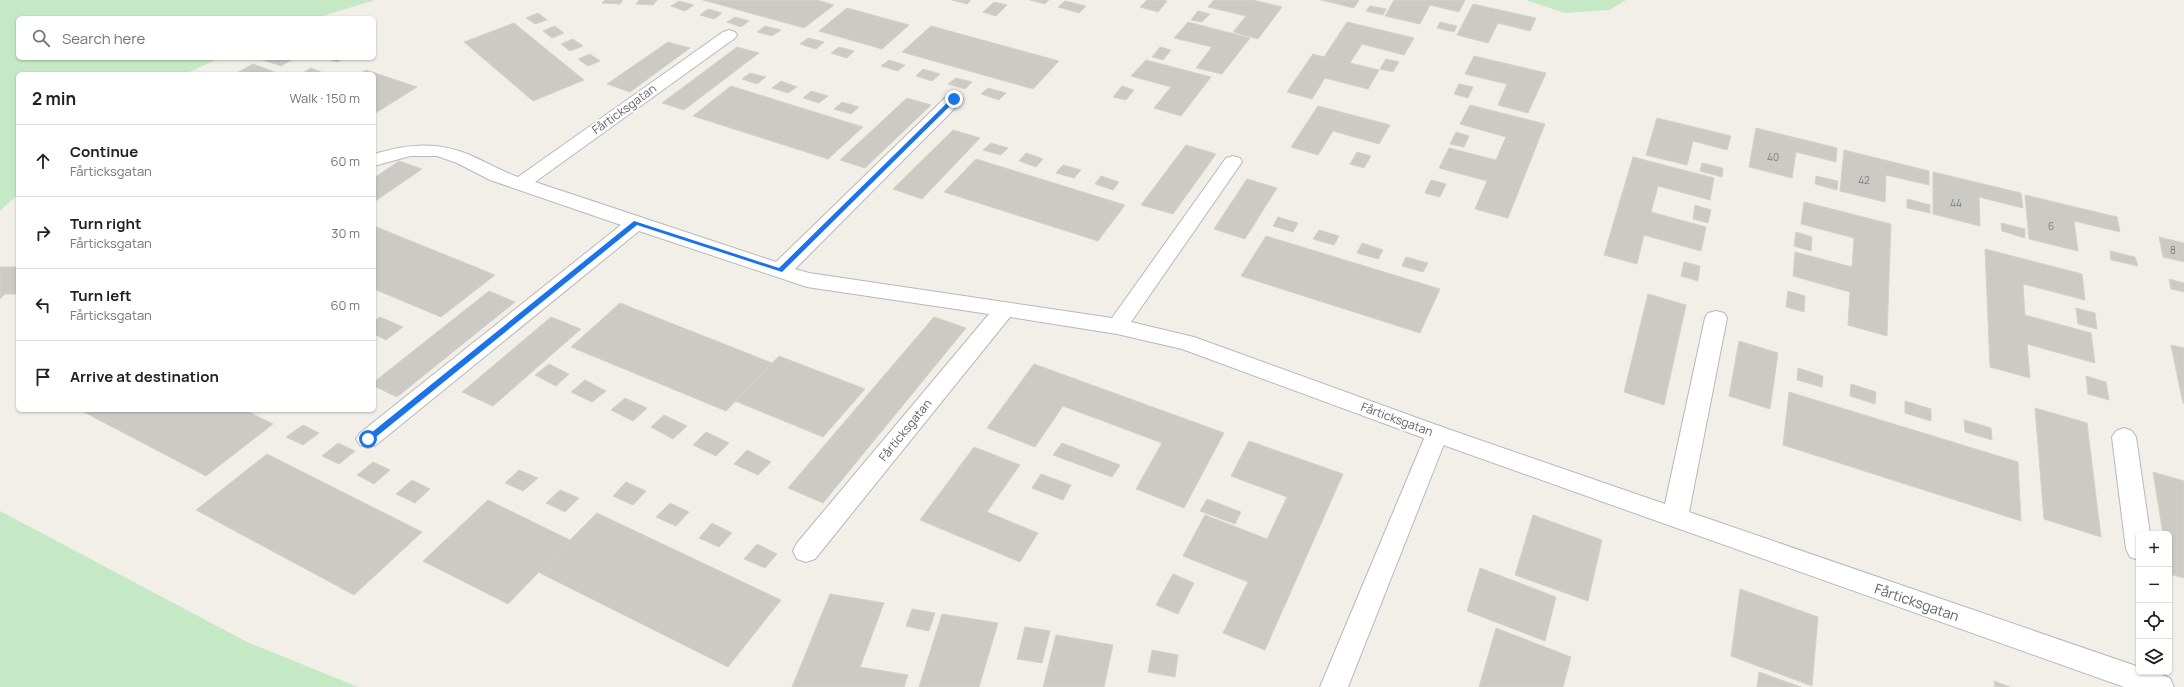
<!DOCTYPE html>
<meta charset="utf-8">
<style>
body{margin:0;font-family:Manrope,sans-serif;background:#f6f6f6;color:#222}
.controls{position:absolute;right:12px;bottom:12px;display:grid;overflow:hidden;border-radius:6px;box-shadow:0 1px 3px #0004}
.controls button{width:36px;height:36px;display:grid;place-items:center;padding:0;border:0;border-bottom:1px solid #e0e0e0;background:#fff;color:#222;font:20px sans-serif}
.stop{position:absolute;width:12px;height:12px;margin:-9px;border:3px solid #1a73e8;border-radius:50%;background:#fff}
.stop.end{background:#1a73e8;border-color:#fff;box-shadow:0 1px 4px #0008}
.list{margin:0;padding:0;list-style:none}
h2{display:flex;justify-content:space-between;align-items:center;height:52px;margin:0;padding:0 16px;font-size:17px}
h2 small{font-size:13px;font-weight:400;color:#767676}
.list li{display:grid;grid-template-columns:26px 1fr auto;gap:12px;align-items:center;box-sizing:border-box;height:72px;padding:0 16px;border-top:1px solid #e0e0e0}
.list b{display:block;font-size:15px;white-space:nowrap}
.list p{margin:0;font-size:13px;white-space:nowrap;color:#767676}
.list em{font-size:13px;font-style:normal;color:#767676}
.icon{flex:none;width:22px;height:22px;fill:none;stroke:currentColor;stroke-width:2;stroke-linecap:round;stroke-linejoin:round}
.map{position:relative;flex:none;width:2184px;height:687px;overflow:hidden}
.search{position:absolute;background:#fff;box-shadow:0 1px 3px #0004;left:16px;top:16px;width:360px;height:44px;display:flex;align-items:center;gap:10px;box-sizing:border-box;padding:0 14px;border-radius:6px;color:#767676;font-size:15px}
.panel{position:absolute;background:#fff;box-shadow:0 1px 3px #0004;left:16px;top:72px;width:360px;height:340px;border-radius:6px}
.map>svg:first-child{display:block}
.green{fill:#c5e8c5}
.building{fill:#cccac5;stroke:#d6d1c6}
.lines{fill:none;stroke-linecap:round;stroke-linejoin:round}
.lane-casing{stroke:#b5b8bc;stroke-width:2}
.street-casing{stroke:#b5b8bc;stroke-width:2}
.lane{fill:#fff;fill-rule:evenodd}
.street{fill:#fff;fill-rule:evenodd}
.route{fill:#1a73e8}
.labels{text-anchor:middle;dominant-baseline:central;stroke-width:4;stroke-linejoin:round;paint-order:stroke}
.number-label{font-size:10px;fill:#7a7d7f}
.street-label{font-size:12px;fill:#5f6368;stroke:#fff}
.near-street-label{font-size:14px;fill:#5f6368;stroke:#fff}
</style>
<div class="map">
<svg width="2184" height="687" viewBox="0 0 2184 687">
<rect width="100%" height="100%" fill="#f1efe8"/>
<!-- green -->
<g class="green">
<path d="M0,0H375L316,18H18V58H220L185,74H18V194L0,211Z"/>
<path d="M1526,0H1626L1609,10L1565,13Z"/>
<path d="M0,511L247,642L358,687H0Z"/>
</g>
<!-- building -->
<g class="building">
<path d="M605,0H623L620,4L602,3Z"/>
<path d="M639,0H657L653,5L636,4Z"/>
<path d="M703,0H817L834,5L804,28Z"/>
<path d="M952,0H971L967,4Z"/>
<path d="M1030,0H1049L1045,4Z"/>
<path d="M1147,0H1163L1167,1L1158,12L1140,7Z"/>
<path d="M1214,0H1253L1282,7L1258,39L1233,32L1246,16L1208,7Z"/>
<path d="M1321,0H1359L1354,8Z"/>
<path d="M1394,0H1465L1459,12L1430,5L1420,24L1385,16Z"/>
<path d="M679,1L694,5L685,11L671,6Z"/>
<path d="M1065,1L1086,6L1079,13L1058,7Z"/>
<path d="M994,2L1007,5L996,16L983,12Z"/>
<path d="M1473,4L1504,11L1536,18L1530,31L1498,23L1488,43L1457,35Z"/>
<path d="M1370,6L1386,9L1383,15L1366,11Z"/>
<path d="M847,8L909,25L882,49L819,31Z"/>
<path d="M708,9L722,13L714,19L700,15Z"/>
<path d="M1198,11L1210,14L1202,22L1191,20Z"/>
<path d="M538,13L547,20L535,24L526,18Z"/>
<path d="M735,17L749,21L741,27L727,22Z"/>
<path d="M1188,22L1250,38L1222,74L1196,68L1212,47L1174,38Z"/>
<path d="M1347,22L1414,38L1404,55L1362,44L1350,63L1379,70L1368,89L1325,78L1312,99L1287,92L1313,54L1324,57Z"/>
<path d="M1440,22L1457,26L1454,32L1437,28Z"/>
<path d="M514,23L584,80L533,101L464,42Z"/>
<path d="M555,26L564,33L552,38L543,31Z"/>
<path d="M765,26L781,30L772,36L757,32Z"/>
<path d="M931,26L1059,61L1033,89L902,52Z"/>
<path d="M808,38L824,42L816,49L800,44Z"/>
<path d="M573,39L583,46L570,51L561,44Z"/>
<path d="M668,42L690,48L630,92L607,84Z"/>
<path d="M737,47L759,53L684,110L662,103Z"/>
<path d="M839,47L854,51L847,58L831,53Z"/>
<path d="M1160,47L1171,50L1163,60L1152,57Z"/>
<path d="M590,54L600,61L588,66L578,59Z"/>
<path d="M1474,56L1546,73L1528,113L1498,105L1507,84L1465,74Z"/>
<path d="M267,58H295L281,66L263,60Z"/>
<path d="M325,58H344L337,62Z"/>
<path d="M1386,59L1399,62L1393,72L1380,69Z"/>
<path d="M889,60L905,65L898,71L881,66Z"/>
<path d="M1146,60L1211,77L1181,116L1154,108L1171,87L1131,76Z"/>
<path d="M253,64L280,74H235Z"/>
<path d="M311,68L321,72L301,74Z"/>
<path d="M923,69L940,74L932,81L916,76Z"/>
<path d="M366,70L417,87L374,114V74H359Z"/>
<path d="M750,73L766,77L757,84L742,79Z"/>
<path d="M956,78L972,82L965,89L948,84Z"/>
<path d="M781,81L797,87L788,93L772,88Z"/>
<path d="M1459,84L1473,87L1468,98L1454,94Z"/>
<path d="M731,86L863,127L828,159L693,116Z"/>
<path d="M1122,86L1134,90L1126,100L1113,97Z"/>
<path d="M988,88L1006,93L999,100L981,94Z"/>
<path d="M811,91L828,96L819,103L803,98Z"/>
<path d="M907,98L931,105L865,168L840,160Z"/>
<path d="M842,102L859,107L851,114L834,109Z"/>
<path d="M1470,105L1545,124L1508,218L1475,209L1487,181L1439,168L1449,148L1496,160L1506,137L1460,124Z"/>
<path d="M1318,106L1390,125L1379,144L1333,131L1318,155L1291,147Z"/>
<path d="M1657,118L1731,136L1727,150L1693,141L1687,165L1646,155Z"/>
<path d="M1756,128L1837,148L1836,162L1796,152L1792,178L1749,167Z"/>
<path d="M953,130L980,138L922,199L893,189Z"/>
<path d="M1456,132L1469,136L1464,147L1450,144Z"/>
<path d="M991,143L1008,148L1001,155L983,150Z"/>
<path d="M1186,145L1216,154L1173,214L1141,205Z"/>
<path d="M1844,150L1929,171V185L1886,175L1885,202L1840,191Z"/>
<path d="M1357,152L1371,156L1364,168L1350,164Z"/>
<path d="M1026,153L1043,159L1036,167L1019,161Z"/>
<path d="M1633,157L1714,178L1710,200L1658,186L1651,212L1706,227L1701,251L1644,235L1637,264L1604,255Z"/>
<path d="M976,159L1125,205L1098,241L944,192Z"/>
<path d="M399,161L422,169L374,202V178Z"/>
<path d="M1702,163L1723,168L1722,177L1700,171Z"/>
<path d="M1063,165L1081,170L1074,178L1056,173Z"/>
<path d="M1933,172L2021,193L2023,208L1979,197L1980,226L1933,214Z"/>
<path d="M1101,176L1119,182L1113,190L1095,184Z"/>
<path d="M1816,176L1838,181L1837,190L1815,184Z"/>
<path d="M1247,179L1277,188L1245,239L1214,229Z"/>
<path d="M1431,180L1446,184L1440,197L1425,193Z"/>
<path d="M2025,195L2117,217L2120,232L2074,221L2078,251L2029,239Z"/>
<path d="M1907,199L1930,205V213L1907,208Z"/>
<path d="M1804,202L1891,224L1887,336L1848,325L1850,292L1793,276L1795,252L1852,267L1854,238L1801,224Z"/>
<path d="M1695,205L1711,210L1708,223L1693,219Z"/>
<path d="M1278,217L1298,223L1293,232L1273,226Z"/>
<path d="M2001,223L2025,229V238L2002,231Z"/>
<path d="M374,226L495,275L441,317L374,289Z"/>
<path d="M1319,230L1339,236L1334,245L1313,239Z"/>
<path d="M1796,232L1812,237L1811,251L1794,246Z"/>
<path d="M1266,236L1440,289L1420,333L1241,276Z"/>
<path d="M2159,237L2184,243V262L2163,257Z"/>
<path d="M1362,243L1383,250L1378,259L1357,253Z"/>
<path d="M1985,249L2082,274L2085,300L2023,284L2025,315L2091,333L2095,363L2027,344L2030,378L1990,367Z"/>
<path d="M2110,251L2135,257L2138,266L2111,260Z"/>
<path d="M1406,257L1428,263L1423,272L1402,266Z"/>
<path d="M1684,262L1700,266L1698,281L1681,276Z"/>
<path d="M0,267H18V294H5L0,299Z"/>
<path d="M2169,279L2184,283V292L2171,289Z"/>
<path d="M489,291L515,302L397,397L374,386V382Z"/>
<path d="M1788,291L1805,296L1804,312L1786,307Z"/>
<path d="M1648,294L1686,305L1664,405L1624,392Z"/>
<path d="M620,303L772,363L726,411L571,347Z"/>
<path d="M2076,308L2095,313L2097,329L2078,324Z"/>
<path d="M380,317L403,327L386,340L374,334V321Z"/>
<path d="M551,317L581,329L493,406L462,392Z"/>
<path d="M934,317L966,328L823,503L788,488Z"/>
<path d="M1739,341L1778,353L1770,409L1729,396Z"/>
<path d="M2171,345L2184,348V404L2183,403Z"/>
<path d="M779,356L865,389L823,437L735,401Z"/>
<path d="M549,364L569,374L556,386L535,375Z"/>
<path d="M1034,364L1224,433L1184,508L1136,489L1162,443L1063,406L1035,447L987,428Z"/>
<path d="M1798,368L1823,376L1822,387L1797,380Z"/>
<path d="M2086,376L2106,382L2109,400L2088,394Z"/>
<path d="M585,380L606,391L592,402L571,392Z"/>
<path d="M1851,384L1876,392L1875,404L1850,396Z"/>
<path d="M1789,392L2018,462L2021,521L1783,445Z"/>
<path d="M625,398L647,408L633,421L611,410Z"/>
<path d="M1905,401L1931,409V421L1905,413Z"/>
<path d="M2035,408L2087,423L2101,537L2044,519Z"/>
<path d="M80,410H245L273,424L206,476Z"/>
<path d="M664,415L687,426L673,439L651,427Z"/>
<path d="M1964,420L1991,428L1992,440L1965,432Z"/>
<path d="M303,425L319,433L303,445L286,437Z"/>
<path d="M706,432L729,443L716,456L693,445Z"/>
<path d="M1249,441L1343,474L1265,650L1223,633L1248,582L1183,556L1205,515L1267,539L1287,497L1231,476Z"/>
<path d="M338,443L355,451L339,464L322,456Z"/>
<path d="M1062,443L1120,465L1112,477L1053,455Z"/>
<path d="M974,447L1020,465L987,512L1038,533L1020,562L920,520Z"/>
<path d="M747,450L771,462L758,475L734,464Z"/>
<path d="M267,454L422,532L354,595L196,510Z"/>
<path d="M373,462L390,470L374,484L357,475Z"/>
<path d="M519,470L538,478L523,491L505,483Z"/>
<path d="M2153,472L2184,481V578L2169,574V534H2163Z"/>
<path d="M1041,474L1071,485L1063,500L1032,488Z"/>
<path d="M412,480L430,489L415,503L396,494Z"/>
<path d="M626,482L646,491L633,505L613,496Z"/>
<path d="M560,490L579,498L565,512L546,503Z"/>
<path d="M1207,499L1241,512L1235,524L1200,511Z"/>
<path d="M488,500L570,540L508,604L423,561Z"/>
<path d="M670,503L689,512L676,526L656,517Z"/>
<path d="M597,513L781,600L728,667L538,572Z"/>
<path d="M1533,515L1602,540L1588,601L1515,575Z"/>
<path d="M712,523L732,533L719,547L699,538Z"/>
<path d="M757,544L777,554L765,568L744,559Z"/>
<path d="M1480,568L1556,597L1545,641L1467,611Z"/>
<path d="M1173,574L1194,583L1178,614L1156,605Z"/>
<path d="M1740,589L1818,617L1812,686L1731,656Z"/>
<path d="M830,594L884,603L860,667L908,675L904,687H792Z"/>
<path d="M912,609L935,613L929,631L906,626Z"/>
<path d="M942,614L998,623L979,687H919Z"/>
<path d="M1025,627L1050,631L1042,663L1017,659Z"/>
<path d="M1496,628L1571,657L1563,687H1479Z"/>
<path d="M1056,635L1113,645L1104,687H1043Z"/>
<path d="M1152,650L1178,655L1175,677L1148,672Z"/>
<path d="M1759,672L1801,687H1757Z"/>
<path d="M1994,681L2010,687H1995Z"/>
</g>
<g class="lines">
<!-- lane casing -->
<g class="lane-casing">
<path id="lane" d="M1437,425L1445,428L1448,434L1348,687H1320L1426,434L1429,428Z"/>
</g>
<!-- street casing -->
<g class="street-casing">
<g id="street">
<path d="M729,30L735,32L737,35L735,38L535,182L776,262L948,95L954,94L960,95L963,99L960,103L795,269L809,273L1112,318L1226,158L1233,156L1240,158L1242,162L1131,322L1194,337L1445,428L1665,504L1705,318L1708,313L1716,311L1724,313L1727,318L1689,512L2139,667V672H2154L2170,678L2174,687H2124L1429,440L1182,349L1117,334L1010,317L815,559L806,562L797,559L793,551L797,543L989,314L807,287L639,231L376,445L368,448L360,445L356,439L360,433L621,225L490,180L457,163L437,156H410L374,166V154C408,144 437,141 470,155C486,162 501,171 518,177L723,32Z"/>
<path d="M2124,428L2132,431L2136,437L2150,534H2139V560L2130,557L2126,549L2112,437L2116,431Z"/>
</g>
</g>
<!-- lane -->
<use href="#lane" class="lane"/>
<!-- street -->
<use href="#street" class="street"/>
</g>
<!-- route -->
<path class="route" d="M952,98L957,99L782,272L637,225L371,441H366V437L634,221L779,268Z"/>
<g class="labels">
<!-- number labels -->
<g class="number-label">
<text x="1773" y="157">40</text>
<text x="1864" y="180">42</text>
<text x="1956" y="203">44</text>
<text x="2051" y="226">6</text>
<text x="2173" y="250">8</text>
</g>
<!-- street labels -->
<g class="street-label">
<text transform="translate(624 109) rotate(-36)">Fårticksgatan</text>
<text transform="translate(1397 419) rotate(20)">Fårticksgatan</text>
<text transform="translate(905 430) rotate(-51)">Fårticksgatan</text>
</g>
<!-- near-street labels -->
<g class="near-street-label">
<text transform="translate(1917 602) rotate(19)">Fårticksgatan</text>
</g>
</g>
</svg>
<div class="controls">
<button>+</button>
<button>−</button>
<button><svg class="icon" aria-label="locate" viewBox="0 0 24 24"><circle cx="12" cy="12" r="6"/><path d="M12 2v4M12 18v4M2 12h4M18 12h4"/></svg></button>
<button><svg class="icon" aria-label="layers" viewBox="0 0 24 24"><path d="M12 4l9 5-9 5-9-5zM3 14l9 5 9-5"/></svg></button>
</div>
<div class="stop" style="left:368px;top:439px"></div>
<div class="stop end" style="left:954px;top:99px"></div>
<div class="search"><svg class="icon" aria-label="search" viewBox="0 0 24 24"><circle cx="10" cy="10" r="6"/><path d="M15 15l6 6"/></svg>Search here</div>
<section class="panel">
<h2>2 min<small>Walk · 150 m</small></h2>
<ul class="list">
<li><svg class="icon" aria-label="ahead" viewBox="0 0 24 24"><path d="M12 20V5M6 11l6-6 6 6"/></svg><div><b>Continue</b><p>Fårticksgatan</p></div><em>60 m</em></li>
<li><svg class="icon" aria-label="right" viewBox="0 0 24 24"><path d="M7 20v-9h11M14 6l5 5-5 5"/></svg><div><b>Turn right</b><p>Fårticksgatan</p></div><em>30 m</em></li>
<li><svg class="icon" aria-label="left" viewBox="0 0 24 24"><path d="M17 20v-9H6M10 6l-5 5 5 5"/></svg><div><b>Turn left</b><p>Fårticksgatan</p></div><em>60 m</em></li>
<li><svg class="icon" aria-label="arrive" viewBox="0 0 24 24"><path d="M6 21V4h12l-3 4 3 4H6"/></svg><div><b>Arrive at destination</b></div></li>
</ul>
</section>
</div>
